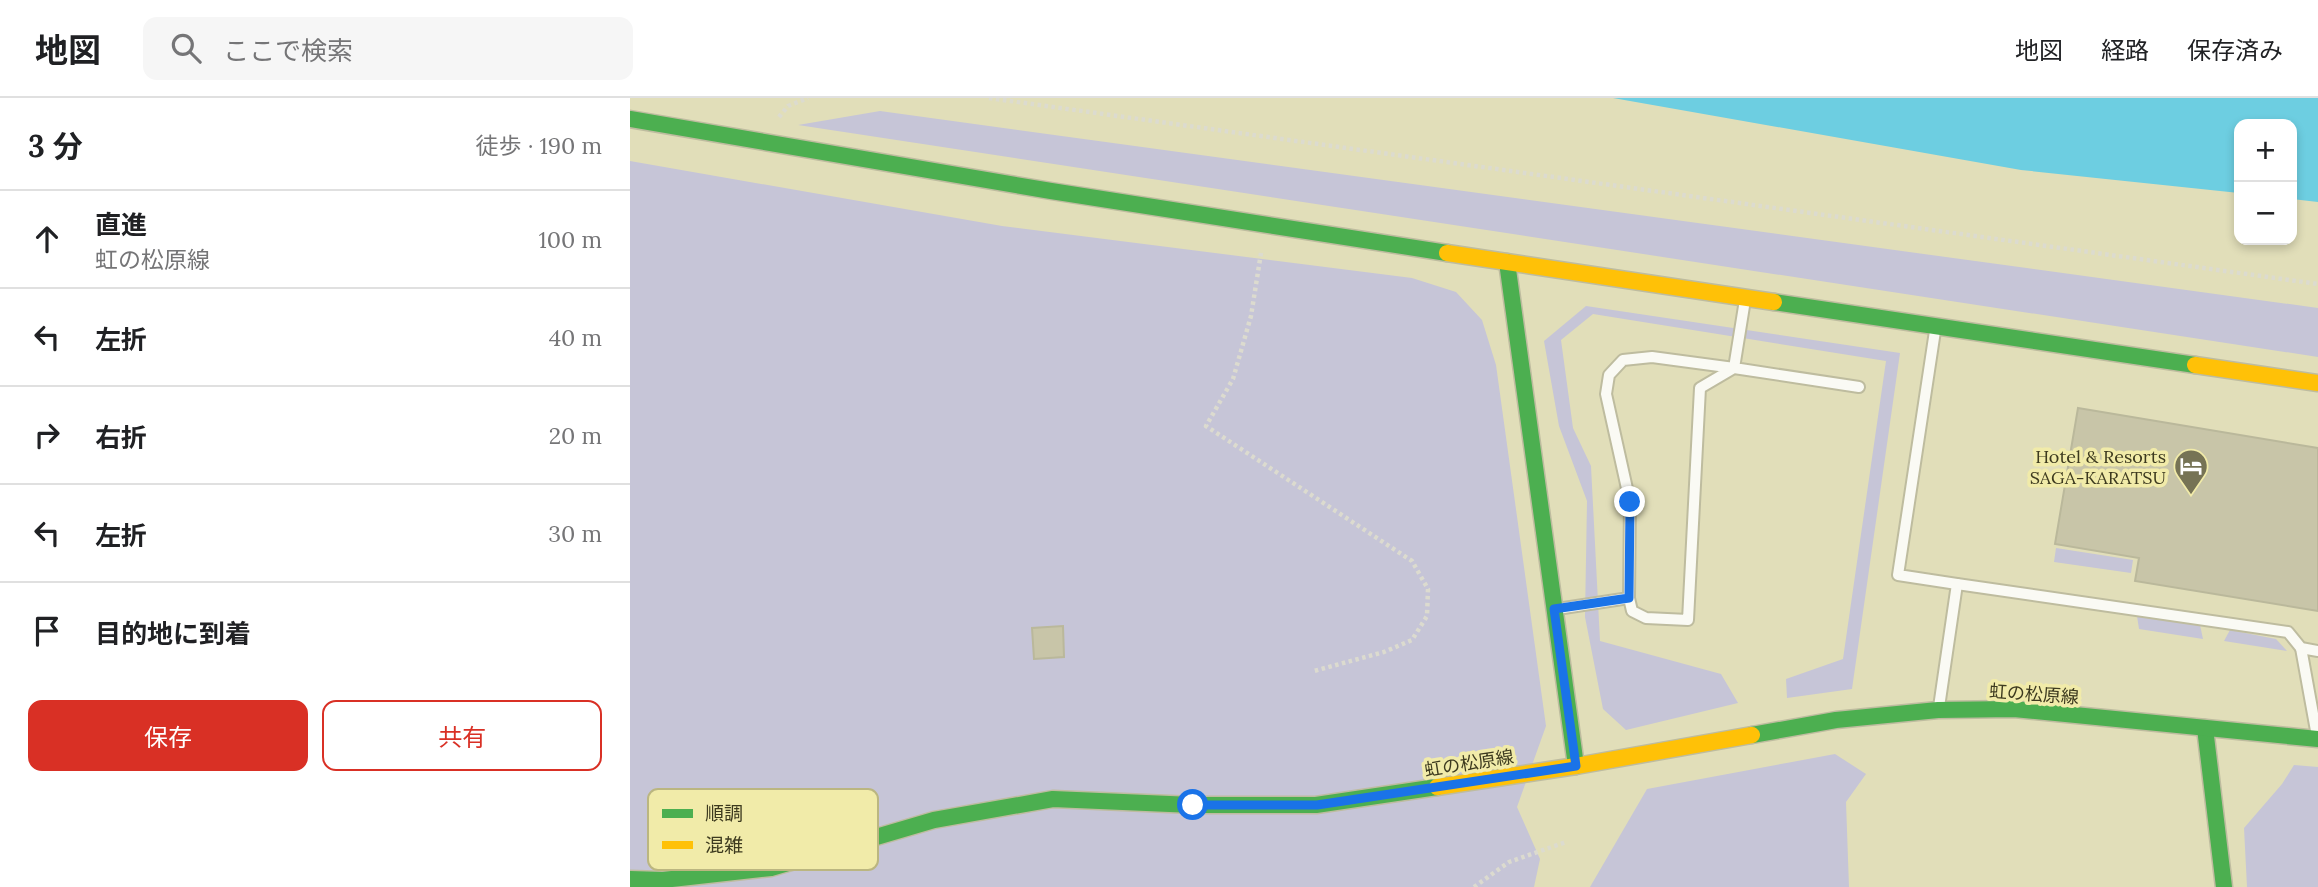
<!DOCTYPE html>
<html lang="ja">
<meta charset="utf-8">
<style>
body{margin:0;font-family:Lora,"Noto Sans JP",serif;background:#f6f6f6;color:#202124}
.controls{position:absolute;right:21px;top:21px;display:grid;overflow:hidden;border-radius:14px;box-shadow:0 4px 10px #0003}
.controls button{width:63px;height:63px;display:grid;place-items:center;padding:0;border:0;border-bottom:2px solid #e0e0e0;background:#fff;color:#202124;font:35px sans-serif}
.stop{position:absolute;width:21px;height:21px;margin:-16px;border:5px solid #1a73e8;border-radius:50%;background:#fff}
.stop.end{background:#1a73e8;border-color:#fff;box-shadow:0 2px 7px #0008}
.list{margin:0;padding:0;list-style:none}
h2{display:flex;justify-content:space-between;align-items:center;height:91px;margin:0;padding:0 28px;font-size:30px}
h2 small{font-size:23px;font-weight:400;color:#757577}
.list li{display:grid;grid-template-columns:46px 1fr auto;gap:21px;align-items:center;box-sizing:border-box;height:98px;padding:0 28px;border-top:2px solid #e0e0e0}
.list b{display:block;font-size:26px;white-space:nowrap}
.list p{margin:0;font-size:23px;white-space:nowrap;color:#757577}
.list em{font-size:23px;font-style:normal;color:#757577}
.actions{display:flex;gap:14px;padding:21px 28px}
.actions a{flex:1;padding:16px 0;border:2px solid #d93025;border-radius:14px;text-align:center;font-size:24px;color:#d93025}
.actions .main{background:#d93025;color:#fff}
.icon{flex:none;width:38px;height:38px;fill:none;stroke:currentColor;stroke-width:2;stroke-linecap:round;stroke-linejoin:round}
.map{position:relative;flex:none;width:1688px;height:789px;overflow:hidden}
header{display:flex;align-items:center;gap:42px;box-sizing:border-box;height:98px;padding:0 35px;background:#fff;border-bottom:2px solid #e0e0e0}
header strong{font-size:33px}
nav{display:flex;gap:38px;margin-inline-start:auto;font-size:24px}
.search{width:490px;height:63px;background:#f6f6f6;display:flex;align-items:center;gap:18px;box-sizing:border-box;padding:0 24px;border-radius:14px;color:#757577;font-size:26px}
main{display:flex}
aside{flex:1;background:#fff}
.map>svg:first-child{display:block}
.green{fill:#c6c5d7}
.water{fill:#6dcee1}
.building{fill:#c8c5a8;stroke:#bab89b;stroke-width:2}
.lines{fill:none;stroke-linecap:round;stroke-linejoin:round}
.lane-casing{stroke:#bebc9f;stroke-width:14}
.fast-casing{stroke:#bebc9f;stroke-width:19}
.slow-casing{stroke:#bebc9f;stroke-width:19}
.path{stroke:#dcdbcf;stroke-width:4.5;stroke-dasharray:3.5 3.5;stroke-linecap:butt}
.lane{stroke:#fafaf4;stroke-width:10}
.fast{stroke:#4caf50;stroke-width:16}
.slow{stroke:#ffc107;stroke-width:16}
.route{stroke:#1a73e8;stroke-width:9}
.labels{text-anchor:middle;dominant-baseline:central;stroke-width:7;stroke-linejoin:round;paint-order:stroke}
.poi-label{font-size:18px;fill:#3d3a1f;stroke:#f1eba9;text-anchor:end}
.street-label{font-size:18px;fill:#3d3a1f;stroke:#f1eba9}
.key{fill:#f1eba9;stroke:#bbb680;stroke-width:2}
.key-label{font-size:19px;fill:#3d3a1f}
</style>
<header>
<strong>地図</strong>
<div class="search"><svg class="icon" aria-label="search" viewBox="0 0 24 24"><circle cx="10" cy="10" r="6"/><path d="M15 15l6 6"/></svg>ここで検索</div>
<nav><a>地図</a><a>経路</a><a>保存済み</a></nav>
</header>
<main>
<aside>
<h2>3 分<small>徒歩 · 190 m</small></h2>
<ul class="list">
<li><svg class="icon" aria-label="ahead" viewBox="0 0 24 24"><path d="M12 20V5M6 11l6-6 6 6"/></svg><div><b>直進</b><p>虹の松原線</p></div><em>100 m</em></li>
<li><svg class="icon" aria-label="left" viewBox="0 0 24 24"><path d="M17 20v-9H6M10 6l-5 5 5 5"/></svg><div><b>左折</b></div><em>40 m</em></li>
<li><svg class="icon" aria-label="right" viewBox="0 0 24 24"><path d="M7 20v-9h11M14 6l5 5-5 5"/></svg><div><b>右折</b></div><em>20 m</em></li>
<li><svg class="icon" aria-label="left" viewBox="0 0 24 24"><path d="M17 20v-9H6M10 6l-5 5 5 5"/></svg><div><b>左折</b></div><em>30 m</em></li>
<li><svg class="icon" aria-label="arrive" viewBox="0 0 24 24"><path d="M6 21V4h12l-3 4 3 4H6"/></svg><div><b>目的地に到着</b></div></li>
</ul>
<div class="actions"><a class="main">保存</a><a>共有</a></div>
</aside>
<div class="map">
<svg width="1688" height="789" viewBox="0 0 1688 789">
<rect width="100%" height="100%" fill="#e1deb9"/>
<!-- green -->
<g class="green">
<path d="M250,13L1688,210V259L168,27Z"/>
<path d="M0,63L372,128L782,180L826,194L852,222L866,267L916,628L887,709L910,761L904,789H0Z"/>
<path d="M956,208L1270,255L1222,591L1157,600L1156,581L1213,561L1256,263L963,216L931,242L943,330L961,368L970,543L1091,576L1108,605L996,632L973,611L955,519L957,403L929,328L914,243Z"/>
<path d="M1426,450L1503,462L1501,475L1424,464Z"/>
<path d="M1507,518L1570,527L1573,541L1509,531Z"/>
<path d="M1600,532L1646,541L1657,553L1594,543Z"/>
<path d="M1205,656L1236,676L1216,704L1219,789H960L1017,691Z"/>
<path d="M1664,667L1688,669V789H1617L1614,730L1652,686Z"/>
</g>
<!-- water -->
<path class="water" d="M983,0H1688V104L1662,101V26H1609V95L1391,72Z"/>
<!-- building -->
<g class="building">
<path d="M1448,310L1688,350V513L1505,483L1509,460L1425,446Z"/>
<path d="M433,528L434,559L404,561L402,530Z"/>
</g>
<g class="lines">
<!-- lane casing -->
<g class="lane-casing">
<g id="lane">
<path d="M1115,202L1104,270L1022,259L993,262L979,277L976,296L1000,404L999,500L1002,513L1016,520L1058,522L1070,290L1104,270L1229,289"/>
<path d="M1305,233L1268,477L1327,486L1309,609"/>
<path d="M1327,486L1658,534L1671,550L1688,553"/>
<path d="M927,511L999,500"/>
<path d="M1671,550L1687,638"/>
</g>
</g>
<!-- fast casing -->
<g class="fast-casing">
<g id="fast">
<path d="M0,21L421,93L817,155"/>
<path d="M877,164L946,668"/>
<path d="M1144,204L1565,267"/>
<path d="M1575,630L1594,789"/>
<path d="M1122,637L1206,622L1308,612L1384,611L1688,641"/>
<path d="M0,781L33,782L141,770L304,722L423,701L563,707H686L807,689"/>
</g>
</g>
<!-- slow casing -->
<g class="slow-casing">
<g id="slow">
<path d="M817,155L1144,204"/>
<path d="M1565,267L1688,285"/>
<path d="M807,689L946,668L1122,637"/>
</g>
</g>
<!-- path -->
<g class="path">
<path d="M359,0L1688,186"/>
<path d="M149,19L158,8L178,0"/>
<path d="M631,155L621,218L603,281L576,328L782,463L798,491L797,518L782,542L754,554L684,573"/>
<path d="M844,789L879,764L936,744"/>
</g>
<!-- lane -->
<use href="#lane" class="lane"/>
<!-- fast -->
<use href="#fast" class="fast"/>
<!-- slow -->
<use href="#slow" class="slow"/>
</g>
<g class="lines">
<!-- route -->
<path class="route" d="M563,707H687L946,668L924,511L999,500L1000,404"/>
</g>
<!-- icons -->
<defs>
<g id="hotel-pin" transform="scale(1.75)"><path d="M0 17L-7.5 6A9.5 9.5 0 1 1 7.5 6Z" fill="#767355" stroke="#f1eba9"/><path d="M-6-4.5h1.5V1H6V5H4.5V3h-9V5H-6ZM-4 0a1.8 1.8 0 1 1 3.6 0ZM.5 0V-2.5h3Q6-2.5 6 0Z" fill="#fff"/></g>
</defs>
<g fill-rule="evenodd">
<use href="#hotel-pin" x="1561" y="368"/>
</g>
<g class="labels">
<!-- poi labels -->
<g class="poi-label">
<text x="1536" y="358">Hotel &amp; Resorts<tspan x="1536" dy="21">SAGA-KARATSU</tspan></text>
</g>
<!-- street labels -->
<g class="street-label">
<text transform="translate(1404 596) rotate(4)">虹の松原線</text>
<text transform="translate(839 665) rotate(-9)">虹の松原線</text>
</g>
</g>
<!-- legend -->
<rect x="18" y="691" width="230" height="81" rx="10" class="key"/>
<rect x="32" y="711" width="31" height="9" fill="#4caf50"/>
<rect x="32" y="743" width="31" height="8" fill="#ffc107"/>
<g class="key-label">
<text x="75" y="722">順調</text>
<text x="75" y="754">混雑</text>
</g>
</svg>
<div class="controls">
<button>+</button>
<button>−</button>
</div>
<div class="stop" style="left:563px;top:707px"></div>
<div class="stop end" style="left:1000px;top:404px"></div>
</div>
</main>
